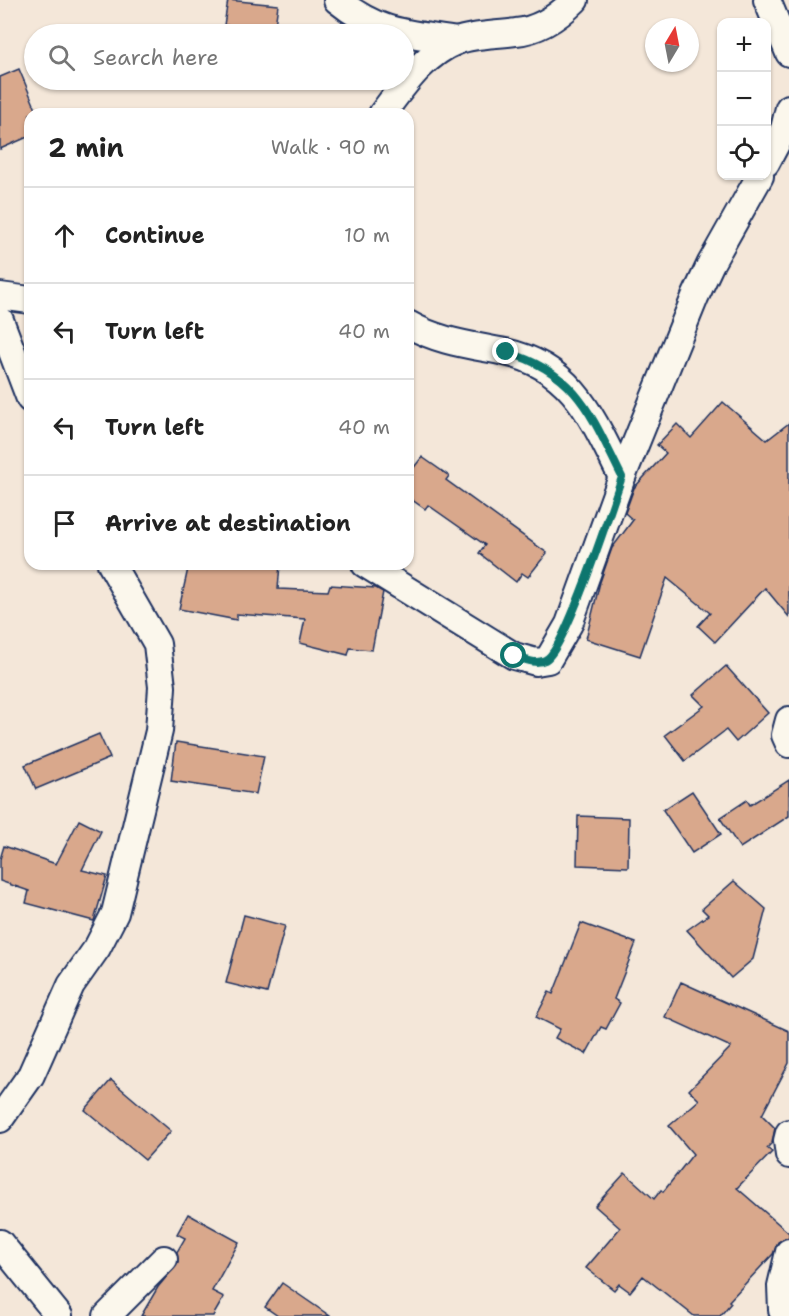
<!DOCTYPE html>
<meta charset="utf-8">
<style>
body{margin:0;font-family:"Shantell Sans",sans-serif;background:#f6f6f6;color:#222}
.controls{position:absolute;right:18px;top:18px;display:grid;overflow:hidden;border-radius:12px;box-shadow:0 2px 4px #0004}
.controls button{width:54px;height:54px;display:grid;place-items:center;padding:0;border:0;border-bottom:2px solid #e0e0e0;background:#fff;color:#222;font:30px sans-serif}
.compass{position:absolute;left:645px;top:18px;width:54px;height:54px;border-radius:50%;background:#fff;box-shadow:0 2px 4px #0004;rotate:10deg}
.stop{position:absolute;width:18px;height:18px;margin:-14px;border:4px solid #0f766e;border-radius:50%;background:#fff}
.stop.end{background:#0f766e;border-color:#fff;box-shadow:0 2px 6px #0008}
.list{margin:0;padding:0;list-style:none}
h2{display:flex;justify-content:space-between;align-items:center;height:78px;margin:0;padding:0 24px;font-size:26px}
h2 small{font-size:20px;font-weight:400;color:#767676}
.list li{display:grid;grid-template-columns:39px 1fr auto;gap:18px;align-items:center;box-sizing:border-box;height:96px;padding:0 24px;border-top:2px solid #e0e0e0}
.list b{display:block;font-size:22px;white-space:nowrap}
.list em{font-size:20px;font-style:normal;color:#767676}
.icon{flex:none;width:33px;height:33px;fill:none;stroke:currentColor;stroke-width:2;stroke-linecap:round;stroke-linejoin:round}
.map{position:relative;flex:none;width:789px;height:1316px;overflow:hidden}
.search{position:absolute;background:#fff;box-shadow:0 2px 4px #0004;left:24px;top:24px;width:390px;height:66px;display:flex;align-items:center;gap:15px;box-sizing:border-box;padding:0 21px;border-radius:33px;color:#767676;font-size:22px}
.panel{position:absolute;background:#fff;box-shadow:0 2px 4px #0004;left:24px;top:108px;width:390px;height:462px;border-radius:18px}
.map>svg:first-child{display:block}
.building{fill:#d9a88c;stroke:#1b2f5e;stroke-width:1.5}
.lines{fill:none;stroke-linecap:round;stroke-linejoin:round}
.street-casing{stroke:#1b2f5e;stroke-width:30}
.street{stroke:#fbf7ec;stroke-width:26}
.route{stroke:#0f766e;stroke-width:8}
</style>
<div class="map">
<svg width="789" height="1316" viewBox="0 0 789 1316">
<rect width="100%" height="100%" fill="#f4e7d9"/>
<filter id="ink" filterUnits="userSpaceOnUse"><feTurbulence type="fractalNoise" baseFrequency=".0167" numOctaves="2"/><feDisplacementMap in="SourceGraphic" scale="12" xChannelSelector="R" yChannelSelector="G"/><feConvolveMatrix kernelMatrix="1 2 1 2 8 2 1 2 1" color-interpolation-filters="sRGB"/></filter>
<g filter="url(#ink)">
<!-- building -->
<g class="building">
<path d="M228,0L278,5L274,32L224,25Z"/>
<path d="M19,69L38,114H30V136L0,149V77Z"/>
<path d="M723,402L767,440L789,423V617L765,588L715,642L698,626L710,613L667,578L640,656L586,639L600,582L612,548L633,520L625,513L634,488L666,453L657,445L677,424L691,438Z"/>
<path d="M422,457L449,476L446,480L547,553L528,577L522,573L516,582L479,553L485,545L428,505L425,509L408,497V475Z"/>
<path d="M189,564H280L278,589L328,591L330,585L376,588L383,592L372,650L350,648L348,655L300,643L305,619L237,614V620L179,609Z"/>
<path d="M726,666L768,713L736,742L726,730L685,761L665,735L704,706L693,695Z"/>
<path d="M99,734L110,758L36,789L25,765Z"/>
<path d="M176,742L264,756L256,794L171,781Z"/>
<path d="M789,780V816L740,848L720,818L747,800L750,805Z"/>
<path d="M692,791L721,834L692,853L663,810Z"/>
<path d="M578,816L629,818L628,867L577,865Z"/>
<path d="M79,820L101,831L82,870L107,876L94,921L26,903L29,891L0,881V859L4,846L56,864Z"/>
<path d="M734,881L766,909L753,959L731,978L687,930L708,915L702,909Z"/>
<path d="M244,915L285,926L267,993L226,983Z"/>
<path d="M581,923L636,943L614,999L620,1003L606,1029L601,1027L586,1054L555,1038L560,1029L536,1017L549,992L553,994Z"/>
<path d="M681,982L789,1031V1063L762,1115L775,1128L772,1143L767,1148L772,1152L737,1188L789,1233V1237L778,1242L773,1254L729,1301L731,1303L720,1316H694L643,1276L630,1292L619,1284L614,1290L586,1268L620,1228L595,1206L625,1173L654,1199L661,1190L663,1192L693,1154L669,1126L699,1100L689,1090L731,1047L665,1017Z"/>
<path d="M111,1080L171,1131L145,1160L85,1110Z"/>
<path d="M188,1214L239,1242L212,1291L224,1297L213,1316H141L158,1287L178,1263L177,1252L185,1238L177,1234Z"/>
<path d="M282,1283L330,1316H278L265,1307Z"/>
</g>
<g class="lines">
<!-- street casing -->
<g class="street-casing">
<g id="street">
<path d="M337,0C379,34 406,33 457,41"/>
<path d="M767,0L789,53"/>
<path d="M382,114C403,86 424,54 457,41C475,34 497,35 516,32C539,30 559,16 575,0"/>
<path d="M766,163L784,129L789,108"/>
<path d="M0,296L30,300"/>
<path d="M0,320L30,399"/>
<path d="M408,324C439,342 471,345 505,352C574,367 593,420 622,477"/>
<path d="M365,564L514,656L536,662L548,660L569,624L622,477L695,297L711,263L760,176"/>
<path d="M789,720L785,735L789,744"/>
<path d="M0,1119L31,1075L71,985L97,948L115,913L159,731L162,687L157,644L111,564"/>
<path d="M789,1133L787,1141L789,1155"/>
<path d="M0,1243L59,1316"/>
<path d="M789,1252L781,1286L782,1310L789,1315"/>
<path d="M107,1316L164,1259"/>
</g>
</g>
<!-- street -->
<use href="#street" class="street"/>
</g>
</g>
<g class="lines" filter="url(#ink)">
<!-- route -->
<path class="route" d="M506,352C578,373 591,415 622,477C612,505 565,652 545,660C535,665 524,659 514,656"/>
</g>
</svg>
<div class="controls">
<button>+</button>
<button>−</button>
<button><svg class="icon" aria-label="locate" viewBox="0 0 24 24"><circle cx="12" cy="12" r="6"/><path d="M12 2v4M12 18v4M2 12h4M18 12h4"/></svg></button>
</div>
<svg class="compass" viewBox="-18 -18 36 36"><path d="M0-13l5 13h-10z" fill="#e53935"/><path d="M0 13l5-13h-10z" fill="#767676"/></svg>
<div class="stop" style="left:514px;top:656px"></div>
<div class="stop end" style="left:506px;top:352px"></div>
<div class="search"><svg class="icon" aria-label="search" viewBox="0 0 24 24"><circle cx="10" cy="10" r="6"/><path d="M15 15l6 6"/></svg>Search here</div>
<section class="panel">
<h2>2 min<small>Walk · 90 m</small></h2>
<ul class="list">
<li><svg class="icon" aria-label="ahead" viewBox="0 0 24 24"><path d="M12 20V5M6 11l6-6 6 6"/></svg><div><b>Continue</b></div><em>10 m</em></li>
<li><svg class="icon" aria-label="left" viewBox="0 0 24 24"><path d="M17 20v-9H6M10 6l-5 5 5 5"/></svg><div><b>Turn left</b></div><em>40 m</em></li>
<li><svg class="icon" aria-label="left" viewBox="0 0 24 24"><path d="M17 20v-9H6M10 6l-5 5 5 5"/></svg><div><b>Turn left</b></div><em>40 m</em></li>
<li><svg class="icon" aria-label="arrive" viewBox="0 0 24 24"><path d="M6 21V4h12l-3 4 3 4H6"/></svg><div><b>Arrive at destination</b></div></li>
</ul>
</section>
</div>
